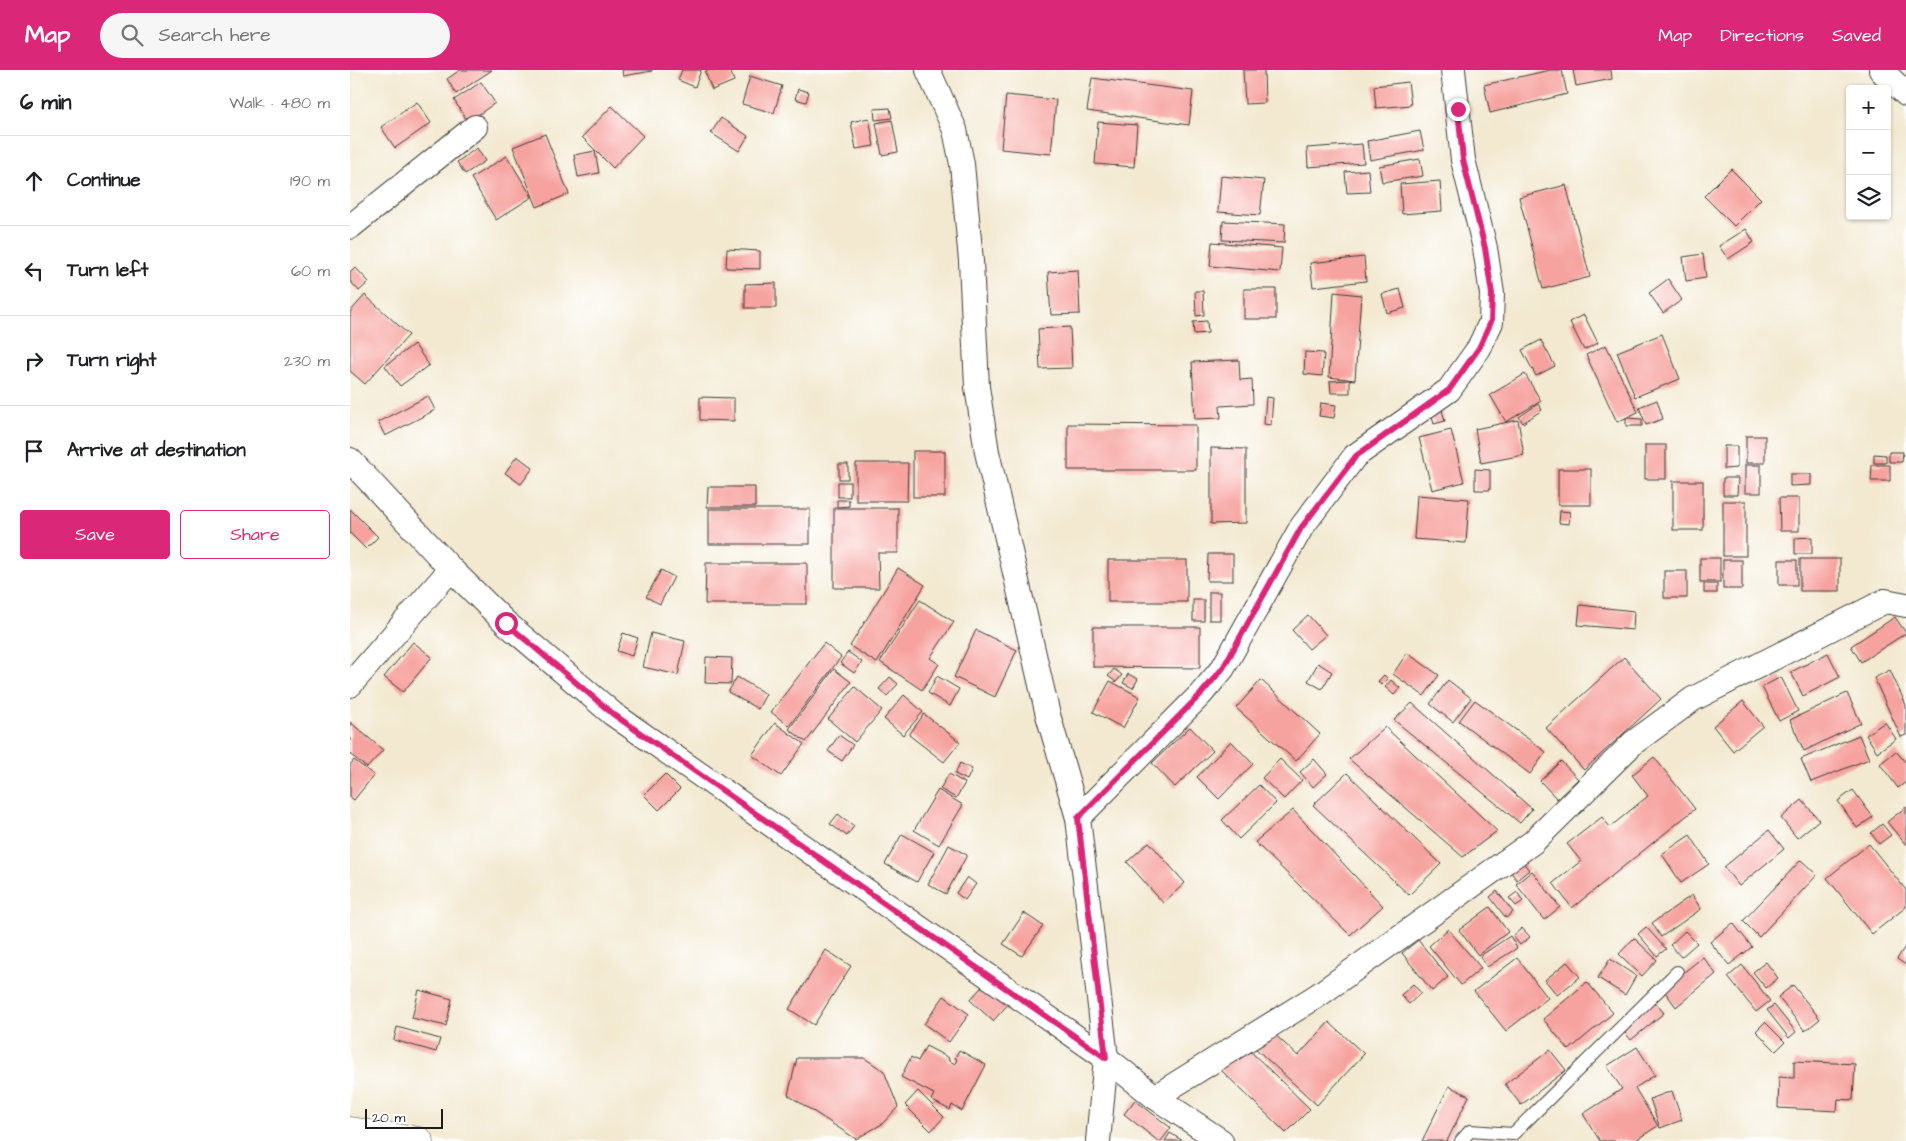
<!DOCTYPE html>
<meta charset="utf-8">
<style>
body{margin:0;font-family:"Architects Daughter",sans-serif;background:#f6f6f6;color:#202124}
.controls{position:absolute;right:15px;top:15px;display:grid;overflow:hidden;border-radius:5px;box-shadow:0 1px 4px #0004}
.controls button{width:45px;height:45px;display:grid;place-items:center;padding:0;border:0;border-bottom:1px solid #e0e0e0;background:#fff;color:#202124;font:25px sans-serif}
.scale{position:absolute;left:15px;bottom:12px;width:78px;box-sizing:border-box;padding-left:5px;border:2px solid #1c1c1c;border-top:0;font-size:14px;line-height:18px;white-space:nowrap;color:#1c1c1c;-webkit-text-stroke:4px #fff;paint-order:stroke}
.stop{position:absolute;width:15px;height:15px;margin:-11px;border:4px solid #db2777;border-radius:50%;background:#fff}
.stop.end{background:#db2777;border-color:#fff;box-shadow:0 1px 5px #0008}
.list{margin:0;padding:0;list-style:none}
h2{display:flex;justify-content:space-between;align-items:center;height:65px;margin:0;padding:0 20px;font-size:21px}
h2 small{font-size:16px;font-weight:400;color:#757577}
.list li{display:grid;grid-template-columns:32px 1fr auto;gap:15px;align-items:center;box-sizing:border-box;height:90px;padding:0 20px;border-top:1px solid #e0e0e0}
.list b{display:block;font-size:19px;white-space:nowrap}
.list em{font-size:16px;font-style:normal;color:#757577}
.actions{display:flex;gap:10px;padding:15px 20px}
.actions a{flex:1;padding:11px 0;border:1px solid #db2777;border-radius:5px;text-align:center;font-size:18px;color:#db2777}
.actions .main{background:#db2777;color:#fff}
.icon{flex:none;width:28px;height:28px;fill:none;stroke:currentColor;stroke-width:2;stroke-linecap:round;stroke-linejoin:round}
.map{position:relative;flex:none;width:1556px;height:1071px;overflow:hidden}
header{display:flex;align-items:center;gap:30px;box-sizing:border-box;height:70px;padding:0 25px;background:#db2777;color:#fff}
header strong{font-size:24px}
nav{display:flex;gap:28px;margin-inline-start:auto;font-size:18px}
.search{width:350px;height:45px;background:#f6f6f6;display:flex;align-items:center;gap:12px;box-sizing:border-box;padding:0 18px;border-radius:28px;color:#757577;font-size:19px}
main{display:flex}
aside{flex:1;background:#fff}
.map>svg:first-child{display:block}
.building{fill:#f6a29e}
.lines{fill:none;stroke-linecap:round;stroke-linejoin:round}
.service-casing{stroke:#3c3b37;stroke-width:14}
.minor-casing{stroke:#3c3b37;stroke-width:26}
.primary-casing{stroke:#3c3b37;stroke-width:29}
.service{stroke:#fff;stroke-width:12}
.minor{stroke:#fff;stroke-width:24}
.primary{stroke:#fff;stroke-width:28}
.route{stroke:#db2777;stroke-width:6}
</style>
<header>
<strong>Map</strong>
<div class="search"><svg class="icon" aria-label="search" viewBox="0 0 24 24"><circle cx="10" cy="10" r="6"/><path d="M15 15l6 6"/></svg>Search here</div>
<nav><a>Map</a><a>Directions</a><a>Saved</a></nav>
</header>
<main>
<aside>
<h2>6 min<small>Walk · 480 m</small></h2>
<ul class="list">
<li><svg class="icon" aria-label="ahead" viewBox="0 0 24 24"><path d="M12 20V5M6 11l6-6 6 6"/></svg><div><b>Continue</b></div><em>190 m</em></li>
<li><svg class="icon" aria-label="left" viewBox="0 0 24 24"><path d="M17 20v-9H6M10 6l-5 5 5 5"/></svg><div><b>Turn left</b></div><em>60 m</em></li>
<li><svg class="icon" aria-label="right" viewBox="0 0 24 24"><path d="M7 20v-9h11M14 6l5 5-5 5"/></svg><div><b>Turn right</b></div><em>230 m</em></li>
<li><svg class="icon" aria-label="arrive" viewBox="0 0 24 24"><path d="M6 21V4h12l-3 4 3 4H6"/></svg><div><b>Arrive at destination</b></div></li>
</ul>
<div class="actions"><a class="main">Save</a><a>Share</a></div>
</aside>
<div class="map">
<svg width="1556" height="1071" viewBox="0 0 1556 1071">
<rect width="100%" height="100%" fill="#fff"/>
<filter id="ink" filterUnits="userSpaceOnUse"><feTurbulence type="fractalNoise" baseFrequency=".02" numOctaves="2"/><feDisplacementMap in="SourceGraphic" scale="10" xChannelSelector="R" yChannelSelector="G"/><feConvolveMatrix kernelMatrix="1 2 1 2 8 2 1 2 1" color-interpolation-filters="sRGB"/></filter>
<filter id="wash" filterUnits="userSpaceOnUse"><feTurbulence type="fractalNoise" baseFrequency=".0096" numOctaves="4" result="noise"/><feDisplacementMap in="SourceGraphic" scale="20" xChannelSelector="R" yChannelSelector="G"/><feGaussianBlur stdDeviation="1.12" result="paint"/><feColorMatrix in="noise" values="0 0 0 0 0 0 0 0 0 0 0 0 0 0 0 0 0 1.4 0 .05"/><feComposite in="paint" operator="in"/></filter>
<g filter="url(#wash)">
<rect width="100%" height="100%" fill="#f3e9d1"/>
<g id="blocks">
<!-- building -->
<g class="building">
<path d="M110,0H142L106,24L97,9Z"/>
<path d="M272,0H302V1L273,6Z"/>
<path d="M332,0H351L345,17L328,10Z"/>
<path d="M359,0H380L384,11L362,20L355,2Z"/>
<path d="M893,0H914L915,33L895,34Z"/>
<path d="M1200,0H1212L1217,24L1140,43L1134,15Z"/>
<path d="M1223,0H1261L1262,9L1226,16Z"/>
<path d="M400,6L432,16L424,43L392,34Z"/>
<path d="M742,8L843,21L839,55L737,41Z"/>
<path d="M131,12L145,33L118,52L104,30Z"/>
<path d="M1058,12L1061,35L1026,38L1024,16Z"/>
<path d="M448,19L459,22L456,32L445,29Z"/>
<path d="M656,25L706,30L701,84L651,79Z"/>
<path d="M67,32L81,53L45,78L31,57Z"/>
<path d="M262,36L293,66L263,98L232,67Z"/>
<path d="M540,38L542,48L525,50L524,39Z"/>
<path d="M371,48L398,66L389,81L361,63Z"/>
<path d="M519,48L524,76L506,79L501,52Z"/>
<path d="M542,50L548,82L532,85L526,53Z"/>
<path d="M748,52L787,55L784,97L745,94Z"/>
<path d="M1070,61L1074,80L1020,90L1017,71Z"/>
<path d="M195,64L219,124L187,137L163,77Z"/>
<path d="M1012,74L1014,93L958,97L957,78Z"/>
<path d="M127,78L135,91L115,104L107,92Z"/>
<path d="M245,81L249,103L228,107L224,85Z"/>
<path d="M157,86L182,127L146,150L121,108Z"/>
<path d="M1070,89L1073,106L1032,112L1029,96Z"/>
<path d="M1381,99L1411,129L1384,156L1354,126Z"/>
<path d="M1018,100L1020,122L997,123L995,102Z"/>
<path d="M871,106L914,110L910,145L868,142Z"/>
<path d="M1090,111L1092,141L1052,144L1050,114Z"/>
<path d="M1216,115L1240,207L1193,219L1169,127Z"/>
<path d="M873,151L935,154L934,173L872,170Z"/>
<path d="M1396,159L1404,172L1378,189L1369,176Z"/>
<path d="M862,172L932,178L930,202L860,196Z"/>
<path d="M377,179L410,181V199L376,198Z"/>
<path d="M1353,184L1356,208L1336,211L1333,187Z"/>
<path d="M1014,187L1016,211L963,217L960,193Z"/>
<path d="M5,197L19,212L9,221L0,211V202Z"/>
<path d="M728,200L730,244L701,245L698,202Z"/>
<path d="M1318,209L1332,230L1313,243L1299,223Z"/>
<path d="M426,213V238H395V214Z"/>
<rect x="894" y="219" width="32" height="30"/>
<path d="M1050,219L1055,238L1037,243L1032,224Z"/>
<path d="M845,221H853L854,245L846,246Z"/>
<path d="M984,222L1011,225L1005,310L979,307Z"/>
<path d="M15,225L59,265L15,314L0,301V242Z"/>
<path d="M1234,245L1248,273L1234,280L1220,252Z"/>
<path d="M857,251L858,263L844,264L843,252Z"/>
<path d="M720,257L722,298L690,299L688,259Z"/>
<path d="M1312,264L1330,309L1285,327L1267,282Z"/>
<path d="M1191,270L1205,296L1186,306L1172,280Z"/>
<path d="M64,274L79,295L50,316L35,296Z"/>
<path d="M1256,275L1288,342L1267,352L1236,285Z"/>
<path d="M955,282L974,283L972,306L954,304Z"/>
<path d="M889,290L890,310L902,309L903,334L870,336L871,348L845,349L842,292Z"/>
<path d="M1175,304L1191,331L1156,352L1140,325Z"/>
<path d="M1000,310V323H981L980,311Z"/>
<path d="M78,326L85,340L35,366L28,352Z"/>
<path d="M350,327L384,328V351L350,350Z"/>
<path d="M916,327L923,328L921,355L914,354Z"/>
<path d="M1307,330L1313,349L1296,355L1289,337Z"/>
<path d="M971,333L986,335L984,348L969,346Z"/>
<path d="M1188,334L1192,340L1173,353L1169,347Z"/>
<path d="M1092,340L1095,351L1084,354L1081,343Z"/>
<path d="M1276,348L1292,349V356H1276Z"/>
<path d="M1168,350L1174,385L1131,393L1125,359Z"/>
<path d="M718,354L846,355V400H718Z"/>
<path d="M1101,360L1114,412L1082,420L1069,368Z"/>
<rect x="1396" y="366" width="19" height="27"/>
<rect x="1295" y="375" width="21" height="34"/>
<path d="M1374,376H1387V398L1374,399Z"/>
<path d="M861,378L896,379V453L861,454Z"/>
<rect x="563" y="381" width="32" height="46"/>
<path d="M1539,382H1553L1552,392H1539Z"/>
<path d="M1524,384L1536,385V393H1524Z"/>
<path d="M167,386L183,398L171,414L155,403Z"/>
<path d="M506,393H558L557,431H506Z"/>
<rect x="489" y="394" width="9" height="15"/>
<rect x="1395" y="395" width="16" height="28"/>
<path d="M1522,395H1540V411H1521Z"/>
<path d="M1125,399L1140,400V420H1125Z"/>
<rect x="1208" y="399" width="33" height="36"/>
<path d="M1440,404H1461V415L1440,416Z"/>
<path d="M1373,408H1388L1387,425H1373Z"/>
<rect x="1323" y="411" width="30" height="49"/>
<rect x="488" y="412" width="12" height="15"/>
<path d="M358,417H405V437H357Z"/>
<path d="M1067,425L1119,429L1116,473L1064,469Z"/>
<path d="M1429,428H1449V461H1430Z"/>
<path d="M487,430H499V436L487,437Z"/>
<rect x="1373" y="431" width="23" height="55"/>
<path d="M484,438H548V483H528L529,518H484Z"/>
<path d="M0,439L28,467L16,479L0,463Z"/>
<rect x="359" y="439" width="101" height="35"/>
<path d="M1210,441L1220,442L1219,454L1209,453Z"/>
<path d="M1462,467V484H1445V468Z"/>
<path d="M858,484H883V511H857Z"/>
<rect x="1350" y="488" width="20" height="24"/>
<rect x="1450" y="489" width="40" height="32"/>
<rect x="758" y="490" width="79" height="42"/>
<rect x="1373" y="490" width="19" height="29"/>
<rect x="1429" y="490" width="18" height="25"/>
<path d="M356,493H457V534H355Z"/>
<path d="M548,498L575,515L527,593L500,576Z"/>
<path d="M311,500L324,507L310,534L296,527Z"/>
<rect x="1314" y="501" width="23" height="27"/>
<rect x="1354" y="514" width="13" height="9"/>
<rect x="859" y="522" width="11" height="28"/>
<path d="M570,530L604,552L580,588L589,594L572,620L530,592Z"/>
<rect x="843" y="530" width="11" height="21"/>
<path d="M1230,535L1284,541L1283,560L1228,555Z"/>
<path d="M958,545L976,565L959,579L942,560Z"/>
<path d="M1545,547L1556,563L1511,592L1501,576Z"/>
<path d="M743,557H850V598L743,597Z"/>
<path d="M626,560L667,580L645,627L604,607Z"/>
<path d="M273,563L288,568L282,586L267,581Z"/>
<path d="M301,563L335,571L328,605L293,597Z"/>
<path d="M63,572L82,587L53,622L34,607Z"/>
<path d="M474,573L491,587L439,656L421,642Z"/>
<path d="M498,582L512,592L504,603L490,593Z"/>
<path d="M1057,583L1089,605L1074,626L1043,604Z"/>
<path d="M1478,583L1490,607L1453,626L1441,602Z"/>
<path d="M356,587L382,588L381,614L355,613Z"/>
<path d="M1274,587L1311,629L1234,700L1196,658Z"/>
<path d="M968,593L982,602L972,619L958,611Z"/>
<path d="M484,599L501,612L456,672L439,659Z"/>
<path d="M764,599L772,605L766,612L758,606Z"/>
<path d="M1540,600L1556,635V665L1551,667L1524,608Z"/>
<path d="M778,604L788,609L783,618L773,613Z"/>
<path d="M1034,605L1038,609L1031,615L1028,611Z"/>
<path d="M587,606L609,619L600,636L578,623Z"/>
<path d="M387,607L416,624L408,639L378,622Z"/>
<path d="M540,607L548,614L537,626L529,619Z"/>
<path d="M1431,607L1448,641L1429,651L1412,617Z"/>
<path d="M911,610L970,664L946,691L886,638Z"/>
<path d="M1041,610L1050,618L1044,625L1035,617Z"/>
<path d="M1098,610L1121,628L1103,652L1080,634Z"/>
<path d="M760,611L790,627L773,658L743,642Z"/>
<path d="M505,617L532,640L505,672L478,649Z"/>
<path d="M1497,623L1511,653L1454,681L1440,650Z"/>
<path d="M554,625L573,642L553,665L534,649Z"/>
<path d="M1125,630L1196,682L1180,704L1109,651Z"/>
<path d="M1393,631L1413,656L1383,681L1363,656Z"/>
<path d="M1062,633L1182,739L1170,753L1044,650Z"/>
<path d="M574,644L610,672L594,692L559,665Z"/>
<path d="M0,652L33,680L17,698L0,684Z"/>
<path d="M1535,652L1546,669L1527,682L1516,665Z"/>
<path d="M425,653L454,674L431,706L402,685Z"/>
<path d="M840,657L863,681L825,717L802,693Z"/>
<path d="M1035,657L1147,761L1113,787L999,689Z"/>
<path d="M489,665L503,675L492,691L478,681Z"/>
<path d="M1509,665L1519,689L1461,712L1451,689Z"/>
<path d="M881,671L903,694L869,729L847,707Z"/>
<path d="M1546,681L1556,693V712L1548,718L1530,694Z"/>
<path d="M1304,687L1345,739L1222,838L1203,813L1231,791L1217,774L1252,747L1260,757L1298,726L1282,705Z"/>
<path d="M930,689L952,710L934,729L912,708Z"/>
<path d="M964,689L977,704L963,717L950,702Z"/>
<path d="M4,690L24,705L4,730L0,727V695Z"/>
<path d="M1211,691L1228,709L1207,729L1190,711Z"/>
<path d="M610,693L622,699L617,710L605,704Z"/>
<path d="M997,703L1091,794L1059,825L963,735Z"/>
<path d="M315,704L330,719L309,740L294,725Z"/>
<path d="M599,704L615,713L606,728L590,719Z"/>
<path d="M909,715L926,733L889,769L872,750Z"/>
<path d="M588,720L613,735L589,775L564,760Z"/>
<path d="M1503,720L1523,747L1507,758L1488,731Z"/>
<path d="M1452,730L1469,750L1447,768L1431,748Z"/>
<path d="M1556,737V775L1537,752Z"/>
<path d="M943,740L1033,836L1000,865L905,772Z"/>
<path d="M488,744L504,756L497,766L480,754Z"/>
<path d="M1532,754L1541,765L1529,774L1521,763Z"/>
<path d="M1419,760L1434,779L1389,816L1374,797Z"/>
<path d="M552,764L584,782L567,812L535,794Z"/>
<path d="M1340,765L1359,794L1331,813L1312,784Z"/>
<path d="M799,772L835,813L813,833L777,792Z"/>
<path d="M1519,774L1556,820V837L1522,864L1477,808Z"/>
<path d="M599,775L617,785L596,824L578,814Z"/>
<path d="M1169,787L1179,800L1167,810L1157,797Z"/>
<path d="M1451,790L1467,805L1409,867L1393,851Z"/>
<path d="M1182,801L1210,837L1194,850L1166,814Z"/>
<path d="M617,807L626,814L615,830L606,823Z"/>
<path d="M1147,821L1163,842L1156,848L1140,827Z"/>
<path d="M1167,822L1173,831L1166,836L1159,828Z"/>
<path d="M1342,825L1351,839L1311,867L1302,853Z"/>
<path d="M1140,837L1158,862L1128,885L1109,860Z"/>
<path d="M674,843L693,856L672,886L653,874Z"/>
<path d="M1383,853L1402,877L1379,895L1360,872Z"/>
<path d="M1296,857L1316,879L1307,886L1288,864Z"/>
<path d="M1172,858L1180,867L1170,875L1163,866Z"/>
<path d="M1098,859L1131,898L1111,915L1079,876Z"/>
<path d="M1335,861L1347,873L1331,887L1320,875Z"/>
<path d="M1160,866L1167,878L1137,897L1130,886Z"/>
<path d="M1284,868L1307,890L1292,906L1269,884Z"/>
<path d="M1068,870L1098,907L1082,921L1052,883Z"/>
<path d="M1556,875V895L1547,889Z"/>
<path d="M476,880L501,896L464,955L439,939Z"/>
<path d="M1353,887L1366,904L1326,937L1313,919Z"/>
<path d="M1167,888L1198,928L1156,961L1124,921Z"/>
<path d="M1260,889L1286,906L1275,925L1248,908Z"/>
<path d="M1217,892L1230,907L1207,925L1195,910Z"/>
<path d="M1416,892L1428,908L1416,918L1403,902Z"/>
<path d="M1392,895L1420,931L1406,942L1378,907Z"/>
<path d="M637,911L660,932L643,951L620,930Z"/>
<path d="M1237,912L1263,943L1219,980L1193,949Z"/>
<path d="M1063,914L1071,923L1059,934L1051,925Z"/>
<path d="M1443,915L1470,949L1455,961L1428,927Z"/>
<path d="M69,920L102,929L96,956L62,948Z"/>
<path d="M594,926L619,944L599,972L574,954Z"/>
<path d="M1304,931L1314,943L1281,970L1271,958Z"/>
<path d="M1424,935L1446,962L1439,968L1417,940Z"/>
<path d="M979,952L1014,984L967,1035L904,977L920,960L948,986Z"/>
<path d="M1415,952L1435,972L1426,981L1406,961Z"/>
<path d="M47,957L90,969L86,982L44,970Z"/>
<path d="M894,975L960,1039L936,1063L871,1000Z"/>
<path d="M576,976L599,988L598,990L605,994L607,989L605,988L609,980L636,995L612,1041L602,1035L600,1040L581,1030L584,1024L551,1007L561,987L568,991Z"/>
<path d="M1287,977L1305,1005L1285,1018L1308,1056L1284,1071H1250L1233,1044L1272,1019L1257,996Z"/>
<path d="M1200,980L1216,1000L1171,1035L1155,1014Z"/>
<path d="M447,988H514L534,1001L548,1037L532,1054L506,1069L438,1025Z"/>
<path d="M1444,991L1505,994L1503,1030L1488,1029L1487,1041L1428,1038L1429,1007L1444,1008Z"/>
<path d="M1099,1016L1119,1026L1097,1071H1072Z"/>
<path d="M568,1021L594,1047L581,1061L555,1035Z"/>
<path d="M1322,1021L1332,1050L1310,1058L1300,1029Z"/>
<path d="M785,1030L821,1058L811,1071H808L774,1044Z"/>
<path d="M820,1063L833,1071H815Z"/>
</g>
</g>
</g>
<g filter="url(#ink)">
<use href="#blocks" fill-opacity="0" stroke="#3c3b37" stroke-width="1"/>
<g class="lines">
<!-- service casing -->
<g class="service-casing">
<path id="service" d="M1111,1071L1120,1061L1163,1064L1327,902"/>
</g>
<!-- minor casing -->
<g class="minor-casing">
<g id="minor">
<path d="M578,0L605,60L612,94L621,191L627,317L637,382L698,645L728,748"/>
<path d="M1531,0L1556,24"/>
<path d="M0,157L125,57"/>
<path d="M0,390L101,499L156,553L263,644L756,988L805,1027L871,1071"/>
<path d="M0,615L101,499"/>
<path d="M805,1027L967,926L1183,772L1283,673L1343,629L1535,531L1556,535"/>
<path d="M748,1071L756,988L728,748L851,624L873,598L951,458L1005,386L1099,320L1129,278L1141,252L1142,224L1135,178L1113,90L1103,0"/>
</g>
</g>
<!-- primary casing -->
<g class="primary-casing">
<path id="primary" d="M0,1061L69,1071"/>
</g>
<!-- service -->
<use href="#service" class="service"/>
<!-- minor -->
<use href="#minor" class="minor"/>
<!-- primary -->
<use href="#primary" class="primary"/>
</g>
</g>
<g class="lines" filter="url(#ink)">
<!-- route -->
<path class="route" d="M156,553L263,644L756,988L728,748L851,624L873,598L951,458L1006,386L1099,320L1129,278L1141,252L1142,224L1135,178L1113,90L1108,39"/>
</g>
</svg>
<div class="controls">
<button>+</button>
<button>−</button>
<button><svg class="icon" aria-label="layers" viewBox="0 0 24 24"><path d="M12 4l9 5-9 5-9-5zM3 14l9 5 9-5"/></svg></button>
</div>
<div class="scale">20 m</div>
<div class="stop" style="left:156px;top:553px"></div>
<div class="stop end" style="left:1108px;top:39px"></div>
</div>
</main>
